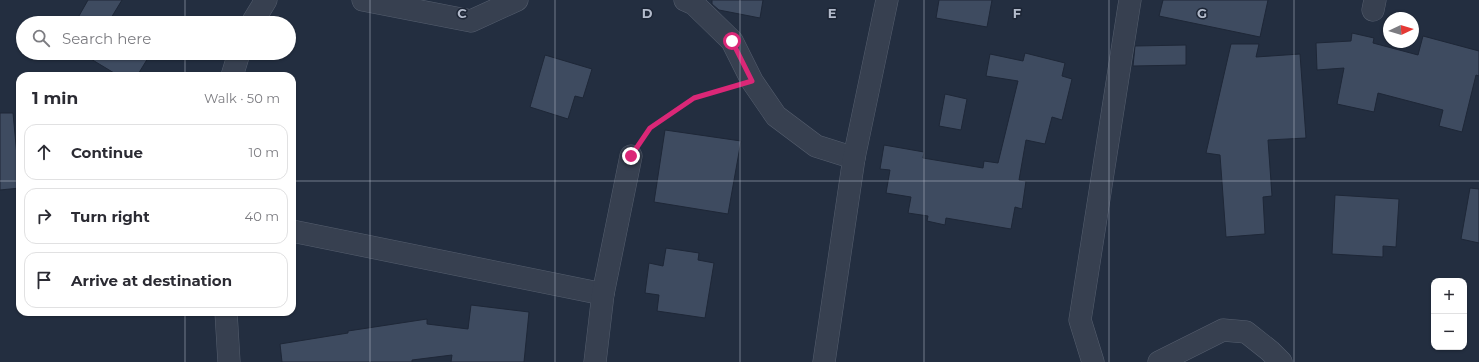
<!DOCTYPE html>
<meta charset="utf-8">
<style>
body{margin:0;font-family:Montserrat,sans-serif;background:#f7f7f7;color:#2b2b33}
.controls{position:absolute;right:12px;bottom:12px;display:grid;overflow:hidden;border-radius:8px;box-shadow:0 1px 3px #0004}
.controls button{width:36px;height:36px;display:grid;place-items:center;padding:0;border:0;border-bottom:1px solid #e1e1e2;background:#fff;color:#2b2b33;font:20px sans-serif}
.compass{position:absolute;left:1383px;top:12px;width:36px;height:36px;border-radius:50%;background:#fff;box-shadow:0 1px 3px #0004;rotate:86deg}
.stop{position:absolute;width:12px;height:12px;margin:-9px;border:3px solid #db2777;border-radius:50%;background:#fff}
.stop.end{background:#db2777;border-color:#fff;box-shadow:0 1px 4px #0008}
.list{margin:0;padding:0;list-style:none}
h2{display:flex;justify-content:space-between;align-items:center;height:52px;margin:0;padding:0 16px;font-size:17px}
h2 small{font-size:13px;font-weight:400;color:#7c7c81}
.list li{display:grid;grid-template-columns:26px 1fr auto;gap:12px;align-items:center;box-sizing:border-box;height:56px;margin:0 8px 8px;padding:0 8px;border:1px solid #e1e1e2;border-radius:12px}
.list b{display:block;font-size:15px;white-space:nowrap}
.list em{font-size:13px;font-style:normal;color:#7c7c81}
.icon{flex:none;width:22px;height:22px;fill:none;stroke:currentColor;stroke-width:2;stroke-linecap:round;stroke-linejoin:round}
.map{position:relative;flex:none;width:1479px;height:362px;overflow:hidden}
.search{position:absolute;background:#fff;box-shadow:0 1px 3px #0004;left:16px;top:16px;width:280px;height:44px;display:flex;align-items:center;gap:10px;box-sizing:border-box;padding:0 14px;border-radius:22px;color:#7c7c81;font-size:15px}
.panel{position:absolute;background:#fff;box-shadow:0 1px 3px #0004;left:16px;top:72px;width:280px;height:244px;border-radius:12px}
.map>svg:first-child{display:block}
.building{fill:#3e4b60;stroke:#1e2737}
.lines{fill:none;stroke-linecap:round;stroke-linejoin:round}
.street-casing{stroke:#555e6e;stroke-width:23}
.path{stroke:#435a5e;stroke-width:2.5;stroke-dasharray:3 3;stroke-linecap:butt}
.street{stroke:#374050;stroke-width:22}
.route{stroke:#db2777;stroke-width:5}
.grid{fill:none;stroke:#b3bbcb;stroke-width:1;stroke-opacity:0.55}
.grid-label{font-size:13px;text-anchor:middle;font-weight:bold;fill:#b3bbcb;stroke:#1c2535;stroke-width:3;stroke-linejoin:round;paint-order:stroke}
</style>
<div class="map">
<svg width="1479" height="362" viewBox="0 0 1479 362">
<rect width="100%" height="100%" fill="#232e40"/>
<!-- building -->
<g class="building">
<path d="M88,0H122L108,23H75Z"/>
<path d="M712,0H763L760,18L719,10L712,4Z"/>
<path d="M939,0H992L987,27L936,18Z"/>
<path d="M1163,0H1268L1260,37L1159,16Z"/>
<path d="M1352,33L1374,38L1373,43L1418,55L1423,36L1479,51V76L1476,75L1462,132L1439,126L1443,110L1378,93L1374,112L1337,104L1344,68L1317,70L1316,43L1351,41Z"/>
<path d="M1231,44H1259L1256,57L1300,54L1306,138L1268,140L1272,196L1263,197L1265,234L1226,237L1220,155L1206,153Z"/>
<path d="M1186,45V65L1133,66L1135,46Z"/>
<path d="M81,53H151L137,76H119Z"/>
<path d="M1025,53L1065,63L1062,76L1072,79L1062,120L1052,117L1045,144L1026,140L1019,180L1026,181L1022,209L1015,207L1011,229L946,218L945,225L927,221L928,216L908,213L911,197L886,193L890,170L880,169L884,145L924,152L923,158L983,168L984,161L998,163L1018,81L986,76L990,54L1023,61Z"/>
<path d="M545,55L592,69L583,98L575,96L568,119L530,107Z"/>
<path d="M945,94L967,99L961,130L939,126Z"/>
<path d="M0,113H13L20,188L0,190Z"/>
<path d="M665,130L741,141L728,214L654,202Z"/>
<path d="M1470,188L1479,189V243L1461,239Z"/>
<path d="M1335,195L1399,199L1396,247L1383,246V257L1332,254Z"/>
<path d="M666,248L699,253L698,260L714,263L705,318L657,311L659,295L645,293L649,263L663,266Z"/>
<path d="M471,305L529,312L524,362H451L452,355L412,360V362H282L280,344L348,333V331L427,319V324L468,329Z"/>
</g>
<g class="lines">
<!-- street casing -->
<g class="street-casing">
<g id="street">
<path d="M363,0L471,21L517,0"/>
<path d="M685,0L694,4L732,41L752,81L776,116L816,146L854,158"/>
<path d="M1373,10L1375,0"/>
<path d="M252,23L266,0"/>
<path d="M232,76L239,53"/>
<path d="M292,231L603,294"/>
<path d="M226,312L229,362"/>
<path d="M595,362L603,294L631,156"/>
<path d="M824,362L854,158L887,0"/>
<path d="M1093,362L1080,320L1130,0"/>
<path d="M1159,362L1223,330L1246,332L1270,351L1281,362"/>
</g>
</g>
<!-- path -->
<path class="path" d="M643,138L650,128L694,98L730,87"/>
<!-- street -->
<use href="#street" class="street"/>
</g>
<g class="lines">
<!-- route -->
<path class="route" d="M631,156L650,128L694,98L752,81L732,41"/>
</g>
<!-- grid -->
<path class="grid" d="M185,0V23M370,0V362M555,0V362M740,0V362M924,0V362M1109,0V362M1294,0V362M185,53V76M0,181H20M292,181H1479M185,312V362"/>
<g class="grid-label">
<text x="462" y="18">C</text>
<text x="647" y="18">D</text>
<text x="832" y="18">E</text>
<text x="1017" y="18">F</text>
<text x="1202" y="18">G</text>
</g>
</svg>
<div class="controls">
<button>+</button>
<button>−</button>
</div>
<svg class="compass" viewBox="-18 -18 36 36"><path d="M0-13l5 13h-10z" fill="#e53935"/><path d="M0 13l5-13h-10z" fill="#7c7c81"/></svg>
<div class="stop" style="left:732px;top:41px"></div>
<div class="stop end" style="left:631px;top:156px"></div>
<div class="search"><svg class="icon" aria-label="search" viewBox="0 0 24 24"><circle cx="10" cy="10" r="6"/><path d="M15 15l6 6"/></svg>Search here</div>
<section class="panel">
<h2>1 min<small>Walk · 50 m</small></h2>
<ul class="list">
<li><svg class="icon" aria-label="ahead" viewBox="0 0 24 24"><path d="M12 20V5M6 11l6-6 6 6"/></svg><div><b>Continue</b></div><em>10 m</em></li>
<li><svg class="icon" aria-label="right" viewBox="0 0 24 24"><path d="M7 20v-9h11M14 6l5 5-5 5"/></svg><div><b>Turn right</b></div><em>40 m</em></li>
<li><svg class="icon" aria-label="arrive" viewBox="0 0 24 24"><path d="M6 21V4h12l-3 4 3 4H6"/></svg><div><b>Arrive at destination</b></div></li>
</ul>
</section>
</div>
